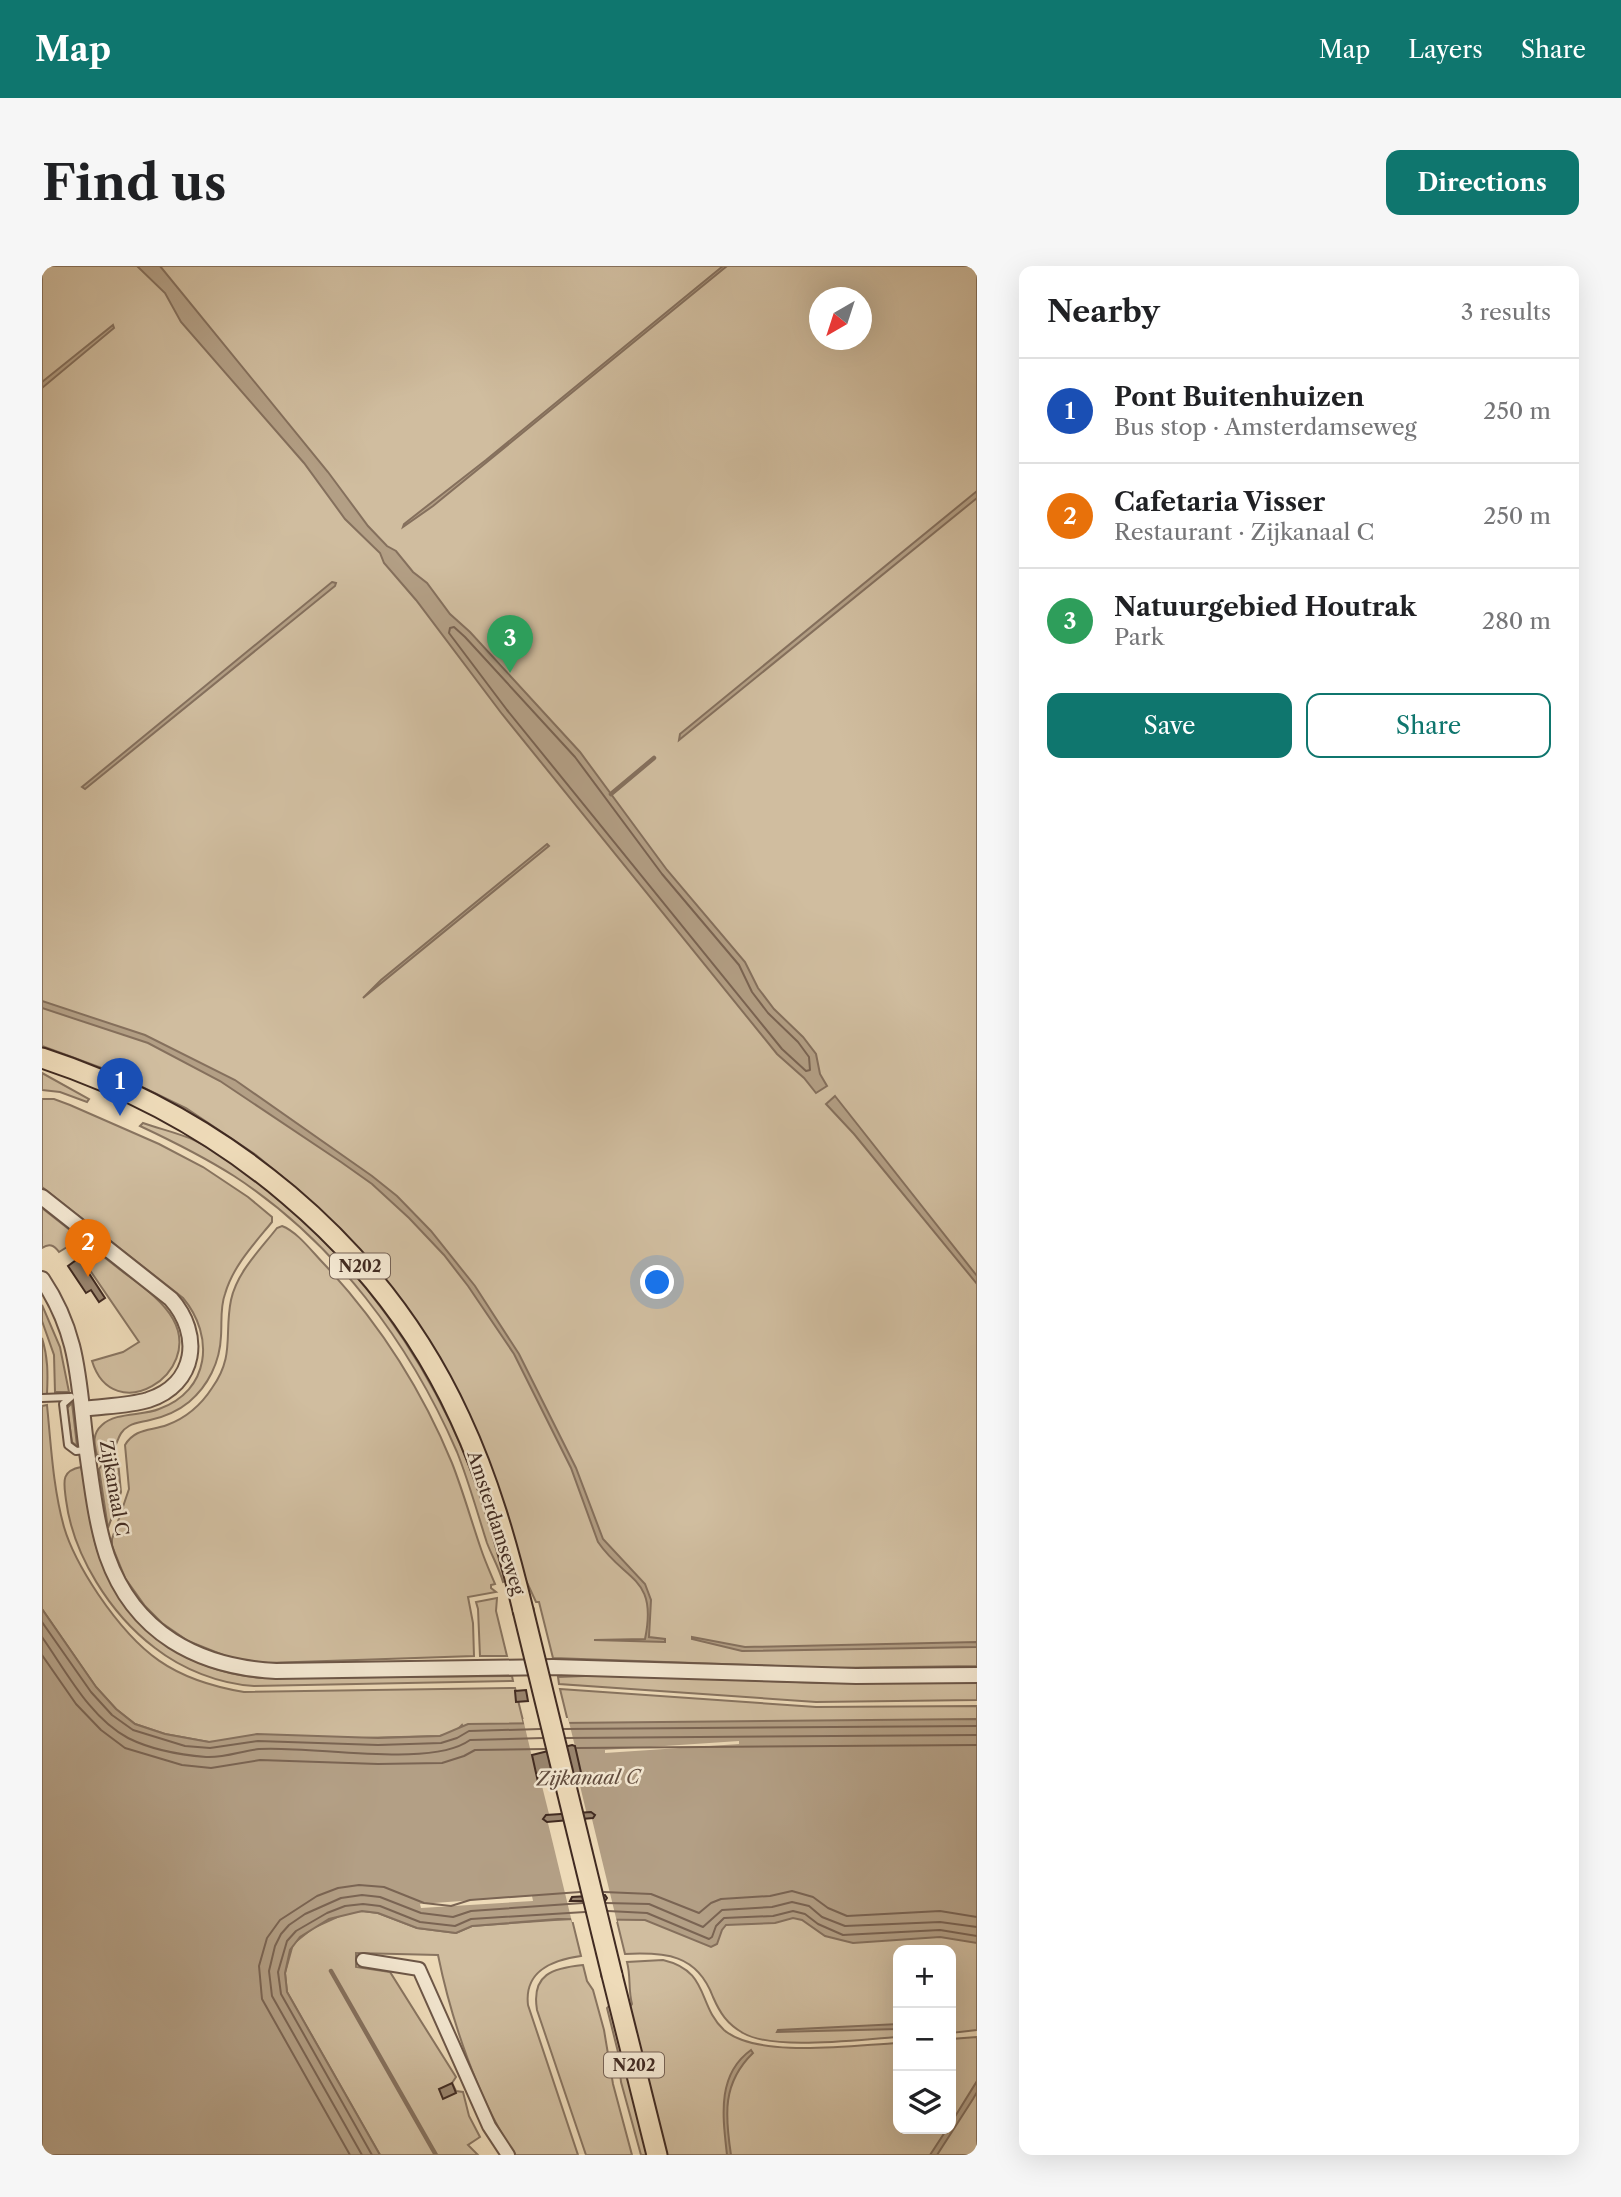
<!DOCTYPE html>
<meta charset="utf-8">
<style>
body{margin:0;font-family:"Libre Caslon Text",serif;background:#f6f6f6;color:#202124}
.controls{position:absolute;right:21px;bottom:21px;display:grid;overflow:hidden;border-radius:14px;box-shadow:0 7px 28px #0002}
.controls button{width:63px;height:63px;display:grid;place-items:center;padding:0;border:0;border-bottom:2px solid #e0e0e0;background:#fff;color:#202124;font:35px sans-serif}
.compass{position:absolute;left:767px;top:21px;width:63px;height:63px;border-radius:50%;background:#fff;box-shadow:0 7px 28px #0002;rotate:219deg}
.you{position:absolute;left:616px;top:1017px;width:24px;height:24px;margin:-18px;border:5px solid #fff;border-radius:50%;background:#1a73e8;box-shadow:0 0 0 10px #1a73e833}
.badge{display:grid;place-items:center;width:46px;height:46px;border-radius:50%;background:#0f766e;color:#fff;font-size:23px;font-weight:700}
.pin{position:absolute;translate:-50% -58px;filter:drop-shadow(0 2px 4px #0008)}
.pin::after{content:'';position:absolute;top:37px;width:24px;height:21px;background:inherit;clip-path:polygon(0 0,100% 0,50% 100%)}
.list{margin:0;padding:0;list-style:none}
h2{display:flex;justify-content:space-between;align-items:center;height:91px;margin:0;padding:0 28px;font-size:30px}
h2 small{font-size:23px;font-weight:400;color:#757577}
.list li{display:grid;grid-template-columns:46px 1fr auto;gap:21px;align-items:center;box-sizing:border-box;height:105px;padding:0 28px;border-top:2px solid #e0e0e0}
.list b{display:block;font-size:26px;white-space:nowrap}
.list p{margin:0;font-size:23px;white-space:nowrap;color:#757577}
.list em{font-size:23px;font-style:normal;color:#757577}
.actions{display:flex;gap:14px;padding:21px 28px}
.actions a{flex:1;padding:16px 0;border:2px solid #0f766e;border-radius:14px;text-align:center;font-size:24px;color:#0f766e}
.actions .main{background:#0f766e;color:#fff}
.icon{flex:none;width:38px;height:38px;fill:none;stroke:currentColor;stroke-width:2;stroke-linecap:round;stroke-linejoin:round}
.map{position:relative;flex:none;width:935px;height:1889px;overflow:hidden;border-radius:14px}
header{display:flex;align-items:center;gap:42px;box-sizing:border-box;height:98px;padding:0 35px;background:#0f766e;color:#fff}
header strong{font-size:33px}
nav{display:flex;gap:38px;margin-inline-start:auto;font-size:24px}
.intro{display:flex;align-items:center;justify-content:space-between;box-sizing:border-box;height:168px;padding:0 42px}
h1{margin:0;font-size:49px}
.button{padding:18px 32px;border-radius:14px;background:#0f766e;color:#fff;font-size:24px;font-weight:700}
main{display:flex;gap:42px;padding:0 42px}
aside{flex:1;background:#fff;border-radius:14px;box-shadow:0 7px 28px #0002}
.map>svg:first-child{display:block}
.green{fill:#d0bd9f;stroke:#887460;stroke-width:2;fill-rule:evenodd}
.water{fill:#b39f85;stroke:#85705d;stroke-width:2}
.pier{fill:#eedbb9}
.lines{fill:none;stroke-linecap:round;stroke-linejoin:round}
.shore{stroke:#7a6453;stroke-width:2}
.stream{stroke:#85705d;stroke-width:4.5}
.building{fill:#9a8670;stroke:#402a21;stroke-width:2}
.service-casing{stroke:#6c5647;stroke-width:10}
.minor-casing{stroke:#6c5647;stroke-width:16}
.tertiary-casing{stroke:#6c5647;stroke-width:18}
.primary-casing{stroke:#402a21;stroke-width:23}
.service{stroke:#f4e8d2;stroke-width:6}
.minor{stroke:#f4e8d2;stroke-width:12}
.tertiary{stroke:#f4e8d2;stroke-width:14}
.primary{stroke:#eedbb9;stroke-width:19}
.primary-bridge-casing{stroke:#402a21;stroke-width:23;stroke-linecap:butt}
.primary-bridge{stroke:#eedbb9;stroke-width:19}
.labels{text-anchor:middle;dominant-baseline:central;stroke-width:5;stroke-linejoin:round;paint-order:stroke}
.shield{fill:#f4e8d2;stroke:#766356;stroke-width:2}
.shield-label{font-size:16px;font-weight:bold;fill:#402a21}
.street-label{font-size:18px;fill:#402a21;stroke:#f4e8d2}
.water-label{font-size:19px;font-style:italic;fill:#624d3f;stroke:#f4e8d2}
</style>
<header>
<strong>Map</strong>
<nav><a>Map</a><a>Layers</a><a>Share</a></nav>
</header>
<div class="intro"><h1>Find us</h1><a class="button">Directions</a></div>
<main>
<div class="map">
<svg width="935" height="1889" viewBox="0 0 935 1889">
<rect width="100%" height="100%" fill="#eedbb9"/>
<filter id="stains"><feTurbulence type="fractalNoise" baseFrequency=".00286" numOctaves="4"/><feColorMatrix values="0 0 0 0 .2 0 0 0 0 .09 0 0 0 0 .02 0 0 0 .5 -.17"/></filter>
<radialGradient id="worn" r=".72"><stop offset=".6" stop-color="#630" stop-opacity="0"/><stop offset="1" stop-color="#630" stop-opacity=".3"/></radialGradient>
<!-- green -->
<g class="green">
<path d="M0,0H935V1400L791,1402L511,1392L497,1336H494L482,1310L457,1225L305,972L249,918L214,889L144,842L65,804L0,780ZM778,32H820V74H778Z"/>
<path d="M0,807L47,833L45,836L18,826L0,824Z"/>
<path d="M0,833H12L28,839L117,878L161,901L206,931L230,951V956C212,978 191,1000 183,1028C178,1041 180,1056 179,1070C178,1096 166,1120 147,1136C136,1145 122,1151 108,1154C101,1156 94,1156 87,1160C69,1170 81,1190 55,1189C52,1177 50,1168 60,1159C73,1146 101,1150 117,1143C168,1125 173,1070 141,1032L0,921Z"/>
<path d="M101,857C118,863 136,867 152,874C180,887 206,909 230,928C324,1004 390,1102 433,1214C443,1240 462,1288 464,1315L461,1316C457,1302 450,1290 445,1277C435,1246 427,1216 415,1186C368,1077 292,975 192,910C162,891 130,875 98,860Z"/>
<path d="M0,942C25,962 51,982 76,1002C95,1017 119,1032 131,1053C162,1108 71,1163 50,1095L81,1086L97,1076L30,978L17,986C12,979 7,977 0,982Z"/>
<path d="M240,960C256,966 271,987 283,999C337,1057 380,1124 410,1197C421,1225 429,1254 439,1283C443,1295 448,1306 453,1318L449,1319V1322L454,1326L426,1331L431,1357L432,1390L226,1397L191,1393L146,1375L120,1357L103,1340L83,1312L70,1280V1273L87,1223L83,1179C93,1162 109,1165 125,1159C144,1152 159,1139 170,1122C193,1090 182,1068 189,1034C195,1006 218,984 235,962Z"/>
<path d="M0,1039L18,1081L27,1126H13L12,1089L0,1055Z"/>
<path d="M0,1072C6,1091 6,1108 5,1128L0,1129Z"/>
<path d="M30,1137L35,1180L30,1176L25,1142Z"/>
<path d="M5,1139C9,1179 11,1222 22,1261C29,1285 42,1307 56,1328C96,1387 130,1414 202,1426L473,1422L539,1690C510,1694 482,1705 486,1739L536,1889H473C436,1834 409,1753 396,1689L314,1687V1701L348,1706L414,1811L410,1817L414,1825L421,1826L427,1850L438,1871L426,1879L436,1889H338L245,1726L243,1707L251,1678L271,1662L304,1647L320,1645L336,1647L375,1662L414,1667L430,1660L525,1653L420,1459L413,1466L398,1470L167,1476L123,1468L93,1458L74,1443L54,1421L0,1343V1140Z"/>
<path d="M76,1195L79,1226L66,1262L57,1203L61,1198Z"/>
<path d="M39,1201C46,1227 47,1254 54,1280C78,1359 139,1404 219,1412L470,1410L471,1415L212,1420C177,1418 140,1403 113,1382C68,1348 31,1289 24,1234C22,1217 18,1205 39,1201Z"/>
<path d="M455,1332L454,1345L465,1390H438L436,1343L434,1336Z"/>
<path d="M569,1409L782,1417L935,1416V1434L774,1436L517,1418L516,1411Z"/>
<path d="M518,1423L774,1441L935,1440V1764L909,1767V1684H856V1771C819,1773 732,1785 701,1767C685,1758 678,1747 671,1731C655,1688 623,1686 583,1688Z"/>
<path d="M621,1694C668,1705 655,1739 682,1764C716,1793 812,1779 856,1777V1863H909V1773L935,1771V1889H624L587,1742L590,1738C586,1723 589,1711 585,1696Z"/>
<path d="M541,1699L545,1715L551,1724L562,1764L571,1818L590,1889H544L495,1744C489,1708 511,1702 541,1699Z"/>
<path d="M567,1740L569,1743L606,1889H599L579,1816L576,1786L565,1742Z"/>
</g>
<!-- water -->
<g class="water">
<path d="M95,0H118L286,206L326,260L345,280L354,285L371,306L385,317L408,348L428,366L538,486L625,604L703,696L716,722L732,743L761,771L774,788L778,808L785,820L774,827L762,812L735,788L460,448L374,334L342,297L338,287L303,253L262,197L139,56L123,27Z"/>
<path d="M681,0H685L391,240L361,261L362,258L444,194Z"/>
<path d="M71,59L72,62L0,122V116Z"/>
<path d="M935,225V232L637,474L638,468Z"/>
<path d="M290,316L294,317L293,320L43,523L40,521Z"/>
<path d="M505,578L507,580L321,732L339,714Z"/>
<path d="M0,735L103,769L193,814L330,910L355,930L389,965L433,1020L477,1088L534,1202L561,1273L603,1318L609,1334L607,1371L623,1373V1376L552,1374L603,1373C616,1310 583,1316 556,1276L529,1202L472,1088L426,1020L402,989L367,952L330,918L299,896L178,815L106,777L0,742Z"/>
<path d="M793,830L935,1010V1018L812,868L784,838Z"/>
<path d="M0,1343L54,1421L74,1443L93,1458L123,1468L167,1476L215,1468L336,1472L398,1470L426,1458L935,1453V1677L898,1671L811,1677L783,1670L760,1654L751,1652L733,1657L684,1659L680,1664L675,1678L669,1681L603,1654L516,1653L430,1660L414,1667L375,1662L336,1647L320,1645L287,1653L258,1671L248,1684L243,1707L245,1726L338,1889H0Z"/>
<path d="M650,1371L703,1381L935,1376V1381L700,1385L650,1373Z"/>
<path d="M856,1758V1763L735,1766L736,1764Z"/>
<path d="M709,1784L711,1787C680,1817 683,1849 689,1889H685C681,1852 674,1809 709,1784Z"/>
<path d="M935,1815V1826L931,1833L895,1889H888L905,1863H909V1857Z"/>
</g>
<!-- pier -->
<g class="pier">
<path d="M526,1452L539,1505L535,1507L545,1549H549L575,1656H530L505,1553L508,1552L499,1516H496L481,1453Z"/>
<path d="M697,1475V1478L563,1487V1484Z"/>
<path d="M490,1630L491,1635L379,1642L378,1638Z"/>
</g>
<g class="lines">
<!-- shore -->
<g class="shore">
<path d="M408,362L412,361L423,371L533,491L620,608L697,699L710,726L726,747L756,776L767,791L768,804L764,805L740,783L465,444L407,367Z"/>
<path d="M0,1356L49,1426L70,1449L91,1464L143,1480L168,1482L216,1475L336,1479L399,1477L415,1472L427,1465L498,1463"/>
<path d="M0,1371C24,1405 48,1452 86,1472C110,1484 139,1489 164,1491C183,1492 199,1485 217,1483C269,1479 388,1503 428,1474L501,1472"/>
<path d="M0,1389L34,1438L59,1464L83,1482L140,1499L169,1502L218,1494L336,1498L400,1497L422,1490L433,1484L503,1483"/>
<path d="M522,1463L935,1460"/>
<path d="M524,1472L935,1469"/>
<path d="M535,1482L935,1479"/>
<path d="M562,1626L609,1628L657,1647L669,1637L679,1633L728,1630L750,1625L771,1631L786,1642L805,1650L898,1645L935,1651"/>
<path d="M564,1637L607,1638L661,1661L680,1644L730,1641L750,1636L767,1640L780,1651L803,1660L898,1656L935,1661"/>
<path d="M566,1645L605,1647L667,1673L670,1671L674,1660L682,1652L731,1650L751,1645L763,1648L776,1658L801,1669L898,1664L935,1670"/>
<path d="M308,1889L220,1733L217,1700L225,1672L238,1654L275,1630L296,1622L317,1619L342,1621L382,1637L409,1640L428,1634L538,1626"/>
<path d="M320,1889L230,1730L227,1705L233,1680L239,1668L247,1659L263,1648L299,1632L320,1629L338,1631L379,1647L411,1651L429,1645L541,1637"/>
<path d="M330,1889L239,1728L236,1706L245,1675L254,1665L285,1647L303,1640L321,1638L338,1640L378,1656L413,1660L429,1653L543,1646"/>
</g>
<!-- stream -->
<g class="stream">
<path d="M569,528L612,492"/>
<path d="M289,1705L394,1889"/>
</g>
</g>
<!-- building -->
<g class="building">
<path d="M37,992L63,1032L57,1036L49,1024L44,1027L26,1000Z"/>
<path d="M484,1424L486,1435L474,1436L473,1425Z"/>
<path d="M530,1479L533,1480L540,1511L538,1514L496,1516L490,1489Z"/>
<path d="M549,1546L553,1549L551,1552L505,1556L501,1553L504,1549Z"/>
<path d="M563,1629L565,1632L563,1635H528L530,1631Z"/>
<path d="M410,1817L414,1827L401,1833L397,1823Z"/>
</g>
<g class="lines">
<!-- service casing -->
<g class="service-casing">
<g id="service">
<path d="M29,1131L21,1138L26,1179L34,1185L44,1184"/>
<path d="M0,1132L27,1131"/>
</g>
</g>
<!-- minor casing -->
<g class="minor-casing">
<path id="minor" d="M321,1694L377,1703L447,1860L466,1889"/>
</g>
<!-- tertiary casing -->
<g class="tertiary-casing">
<g id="tertiary">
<path d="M0,931L129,1033C160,1068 155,1118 106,1134C86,1140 62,1140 41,1143"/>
<path d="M0,1013C39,1071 36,1120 45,1186C50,1220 54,1257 65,1290C92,1367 156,1401 234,1405L511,1401L814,1410L935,1409"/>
</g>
</g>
<!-- primary casing -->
<g class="primary-casing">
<g id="primary">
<path d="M0,792C180,851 338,978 418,1152C447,1214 465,1278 481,1344"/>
<path d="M570,1709L615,1889"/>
</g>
</g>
<!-- service -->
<use href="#service" class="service"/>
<!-- minor -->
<use href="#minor" class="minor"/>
<!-- tertiary -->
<use href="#tertiary" class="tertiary"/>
<!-- primary -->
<use href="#primary" class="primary"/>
<!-- primary-bridge casing -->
<g class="primary-bridge-casing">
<path id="primary-bridge" d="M481,1344L570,1709"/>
</g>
<!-- primary-bridge -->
<use href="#primary-bridge" class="primary-bridge"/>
</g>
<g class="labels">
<!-- shield labels -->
<g class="shield">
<rect x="288" y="987.5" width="60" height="25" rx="5"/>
<rect x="562" y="1786.5" width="60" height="25" rx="5"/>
</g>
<g class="shield-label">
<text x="318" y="1000">N202</text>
<text x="592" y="1799">N202</text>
</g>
<!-- street labels -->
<g class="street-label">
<text transform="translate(72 1222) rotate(80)">Zijkanaal C</text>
<text transform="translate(454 1257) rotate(72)">Amsterdamseweg</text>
</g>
<!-- water labels -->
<g class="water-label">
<text transform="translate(546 1512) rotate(-1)">Zijkanaal C</text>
</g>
</g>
<rect width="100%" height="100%" filter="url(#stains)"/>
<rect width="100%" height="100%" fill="url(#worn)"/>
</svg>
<div class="controls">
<button>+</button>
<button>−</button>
<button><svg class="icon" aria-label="layers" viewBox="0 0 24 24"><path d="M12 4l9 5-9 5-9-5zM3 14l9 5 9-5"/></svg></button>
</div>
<svg class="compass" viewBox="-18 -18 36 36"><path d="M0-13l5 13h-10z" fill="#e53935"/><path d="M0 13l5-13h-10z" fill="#757577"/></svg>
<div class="you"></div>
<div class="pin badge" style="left:78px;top:850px;background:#1a4fb4">1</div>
<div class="pin badge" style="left:46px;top:1011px;background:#e8710a">2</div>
<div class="pin badge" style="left:468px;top:407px;background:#2e9e5b">3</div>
</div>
<aside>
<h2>Nearby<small>3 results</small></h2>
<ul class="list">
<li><span class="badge" style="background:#1a4fb4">1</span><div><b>Pont Buitenhuizen</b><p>Bus stop · Amsterdamseweg</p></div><em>250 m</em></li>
<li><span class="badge" style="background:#e8710a">2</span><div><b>Cafetaria Visser</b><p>Restaurant · Zijkanaal C</p></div><em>250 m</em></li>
<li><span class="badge" style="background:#2e9e5b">3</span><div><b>Natuurgebied Houtrak</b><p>Park</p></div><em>280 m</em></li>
</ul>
<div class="actions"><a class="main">Save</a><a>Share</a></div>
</aside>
</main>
